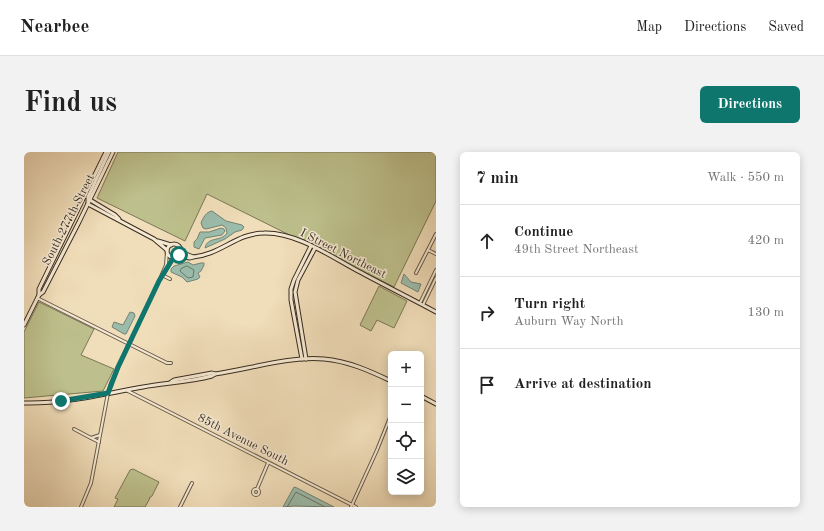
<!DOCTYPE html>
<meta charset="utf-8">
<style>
body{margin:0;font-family:"Old Standard TT",serif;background:#f2f2f2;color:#222}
.controls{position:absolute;right:12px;bottom:12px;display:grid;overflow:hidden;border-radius:6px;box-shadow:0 2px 10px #0003}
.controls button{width:36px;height:36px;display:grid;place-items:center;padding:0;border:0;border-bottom:1px solid #e0e0e0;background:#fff;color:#222;font:20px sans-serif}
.stop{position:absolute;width:12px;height:12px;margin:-9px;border:3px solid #0f766e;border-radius:50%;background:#fff}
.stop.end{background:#0f766e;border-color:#fff;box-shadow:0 1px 4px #0008}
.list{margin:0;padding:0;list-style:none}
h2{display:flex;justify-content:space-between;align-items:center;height:52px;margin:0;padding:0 16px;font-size:17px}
h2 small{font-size:13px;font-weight:400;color:#767676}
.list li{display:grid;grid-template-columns:26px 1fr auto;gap:12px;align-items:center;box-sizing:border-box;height:72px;padding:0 16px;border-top:1px solid #e0e0e0}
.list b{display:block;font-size:15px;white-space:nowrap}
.list p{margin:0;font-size:13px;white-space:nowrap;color:#767676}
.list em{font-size:13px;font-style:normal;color:#767676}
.icon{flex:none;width:22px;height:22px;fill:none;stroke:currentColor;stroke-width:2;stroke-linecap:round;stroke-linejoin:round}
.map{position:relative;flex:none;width:412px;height:355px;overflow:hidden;border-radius:6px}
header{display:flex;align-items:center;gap:24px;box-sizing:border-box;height:56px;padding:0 20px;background:#fff;border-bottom:1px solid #e0e0e0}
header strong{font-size:19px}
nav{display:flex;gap:22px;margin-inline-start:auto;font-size:14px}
.intro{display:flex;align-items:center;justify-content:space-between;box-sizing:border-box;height:96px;padding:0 24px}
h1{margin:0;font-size:28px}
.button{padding:10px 18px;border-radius:6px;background:#0f766e;color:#fff;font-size:14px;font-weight:700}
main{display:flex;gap:24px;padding:0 24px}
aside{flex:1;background:#fff;border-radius:6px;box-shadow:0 2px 10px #0003}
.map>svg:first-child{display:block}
.green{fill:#bdc08c;stroke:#7b7657}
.water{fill:#9bbcab;stroke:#748374}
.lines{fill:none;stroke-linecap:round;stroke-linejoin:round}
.shore{stroke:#6a7466;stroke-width:1}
.street-casing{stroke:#675948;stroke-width:4}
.secondary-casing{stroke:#392d22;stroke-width:5}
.street{stroke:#f5e9d2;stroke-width:2}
.secondary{stroke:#f5e9d2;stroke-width:3}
.route{stroke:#0f766e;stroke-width:5}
.labels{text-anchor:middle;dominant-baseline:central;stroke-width:3;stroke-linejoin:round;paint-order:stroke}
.street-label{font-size:12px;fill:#392d22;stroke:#f5e9d2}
</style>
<header>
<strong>Nearbee</strong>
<nav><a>Map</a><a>Directions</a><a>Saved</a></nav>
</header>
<div class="intro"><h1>Find us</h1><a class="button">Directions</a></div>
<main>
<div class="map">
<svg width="412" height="355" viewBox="0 0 412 355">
<rect width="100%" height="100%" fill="#f0ddb9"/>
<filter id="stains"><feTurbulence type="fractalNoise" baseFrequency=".005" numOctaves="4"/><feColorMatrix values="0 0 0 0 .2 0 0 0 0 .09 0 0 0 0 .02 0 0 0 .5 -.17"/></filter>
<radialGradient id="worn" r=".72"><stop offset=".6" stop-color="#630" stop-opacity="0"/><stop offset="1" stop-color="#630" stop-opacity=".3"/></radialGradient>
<!-- green -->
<g class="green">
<path d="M94,0H412V49L370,135L183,42L161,89L73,46Z"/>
<path d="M355,134L383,149L370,176L353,168L347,179L336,173Z"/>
<path d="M15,150L70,177L57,203L90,217L79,239L0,246V180Z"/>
<path d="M109,317L135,330L128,344L125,346H126L121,355H90L94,347L91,346L106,318Z"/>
</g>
<!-- water -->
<g class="water">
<path d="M188,59L202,69L218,73L220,75L218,78L211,80L201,87L181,96C183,84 198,90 203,81L202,76L198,73L182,77L179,76L177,71C179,66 182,60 188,59Z"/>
<path d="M197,76L200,77L201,79L198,83L181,86L175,97L170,95V90L173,87L176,80H185Z"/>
<path d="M164,110L169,113L177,111H180V113L177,119L174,121L176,125L174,127L163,130L158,125L147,120V117L150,114Z"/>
<path d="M380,122L387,130L397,132L394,140L377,131Z"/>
<path d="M106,160L110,161L111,164L102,182H100L88,175L90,170L99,173Z"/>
<path d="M270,335L273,336L310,355L270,354L259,355Z"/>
</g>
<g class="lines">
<!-- shore -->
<g class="shore">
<path d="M163,114L170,118L169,125L164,126L156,119L157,117Z"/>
<path d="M263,355L272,340L301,355"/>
</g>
<!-- street casing -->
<g class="street-casing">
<g id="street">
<path d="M404,98L412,102"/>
<path d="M392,121L412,82"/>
<path d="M138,123L146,127"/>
<path d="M139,123L148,108L152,105"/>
<path d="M13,146L143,211H147"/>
<path d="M396,151L412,118"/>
<path d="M399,153L412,126"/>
<path d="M102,238L332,355"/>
<path d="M50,277L67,286"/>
<path d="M75,290L67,286L76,283"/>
<path d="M233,337L244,311"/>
<circle cx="232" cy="340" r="3"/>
<path d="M57,355L67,331L84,241L87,231L135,129L142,113L143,100"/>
<path d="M156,355L168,331"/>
<path d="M327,355L353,298L367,263"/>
</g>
</g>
<!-- secondary casing -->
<g class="secondary-casing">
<g id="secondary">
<path d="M66,48L91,63L95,67"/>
<path d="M64,50V45L85,0"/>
<path d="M64,52L130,87L143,98"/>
<path d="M134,89L147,93"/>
<circle cx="150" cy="99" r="7"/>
<path d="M154,104L166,106L169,105L157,100"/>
<path d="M169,105C196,103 213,81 240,81C272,80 306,104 334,119C360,133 386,146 412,160"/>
<path d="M15,143L19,140L55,70L89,0"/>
<path d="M0,173L15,143V137L82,0"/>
<path d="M278,207L267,148V137L270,128L287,94"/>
<path d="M282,207L271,140L274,128L291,96"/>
<path d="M147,230L150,228L188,221L191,222"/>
<path d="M397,244L412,252"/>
<path d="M0,251C40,252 80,242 119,235C142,231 165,230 188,224L191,222C226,217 265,204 300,207C324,209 346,219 367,229"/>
</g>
</g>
<!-- street -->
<use href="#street" class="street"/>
<!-- secondary -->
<use href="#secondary" class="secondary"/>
</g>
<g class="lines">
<!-- route -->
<path class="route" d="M37,249L84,241L94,215L135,129L148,108L155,103"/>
</g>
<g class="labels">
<!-- street labels -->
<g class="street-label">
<text transform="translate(45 68) rotate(-63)">South 277th Street</text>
<text transform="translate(319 102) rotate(27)">I Street Northeast</text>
<text transform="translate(219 288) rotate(27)">85th Avenue South</text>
</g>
</g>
<rect width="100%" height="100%" filter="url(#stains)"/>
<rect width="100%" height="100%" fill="url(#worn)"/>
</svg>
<div class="controls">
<button>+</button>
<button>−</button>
<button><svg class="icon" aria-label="locate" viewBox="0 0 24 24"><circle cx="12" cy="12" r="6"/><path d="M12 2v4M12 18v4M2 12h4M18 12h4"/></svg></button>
<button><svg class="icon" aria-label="layers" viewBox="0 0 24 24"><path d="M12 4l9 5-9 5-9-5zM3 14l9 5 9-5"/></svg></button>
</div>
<div class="stop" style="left:155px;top:103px"></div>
<div class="stop end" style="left:37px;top:249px"></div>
</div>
<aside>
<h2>7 min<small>Walk · 550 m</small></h2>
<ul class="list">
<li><svg class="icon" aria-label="ahead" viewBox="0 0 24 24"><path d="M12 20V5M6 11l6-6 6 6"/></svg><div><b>Continue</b><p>49th Street Northeast</p></div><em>420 m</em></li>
<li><svg class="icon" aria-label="right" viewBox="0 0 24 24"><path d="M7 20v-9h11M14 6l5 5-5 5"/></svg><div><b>Turn right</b><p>Auburn Way North</p></div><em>130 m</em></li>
<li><svg class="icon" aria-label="arrive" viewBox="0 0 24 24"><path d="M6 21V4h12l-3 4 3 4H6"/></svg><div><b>Arrive at destination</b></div></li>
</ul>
</aside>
</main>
